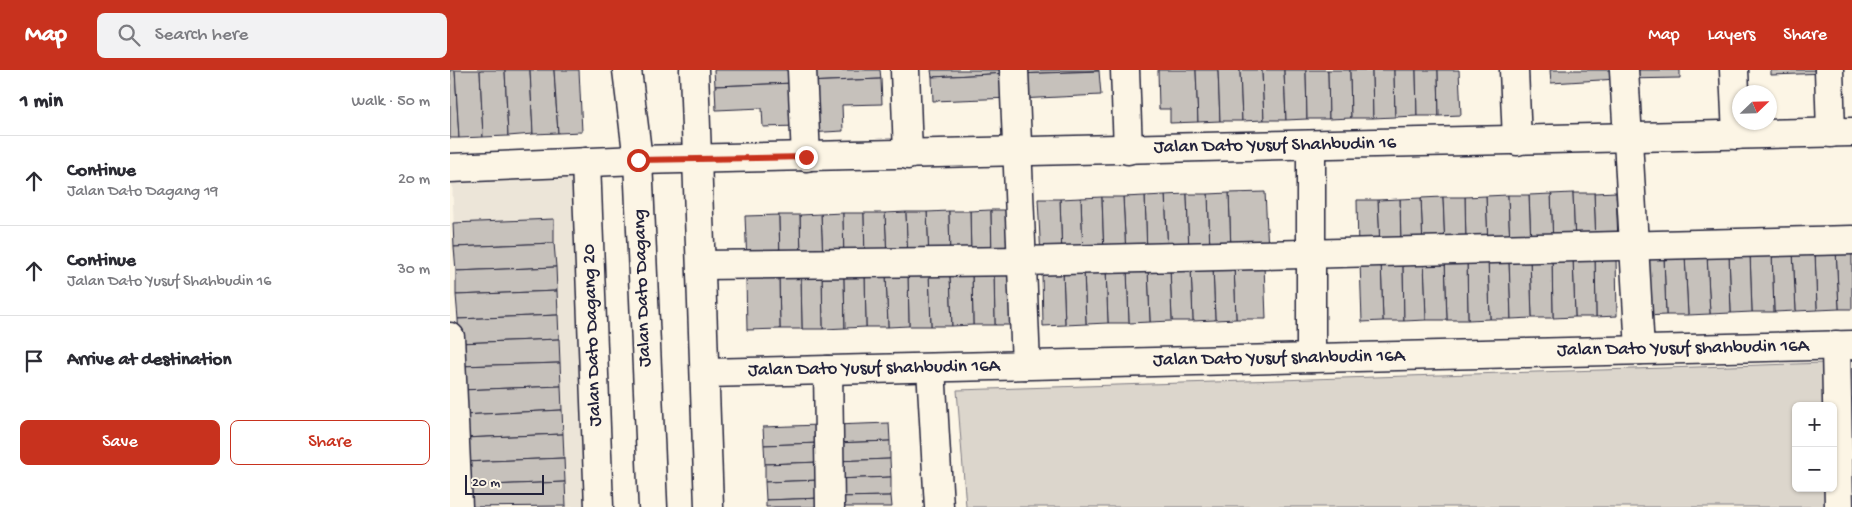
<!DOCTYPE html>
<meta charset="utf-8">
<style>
body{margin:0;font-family:"Gochi Hand",sans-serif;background:#f2f2f3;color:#2b2b33}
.controls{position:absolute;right:15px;bottom:15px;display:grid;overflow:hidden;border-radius:8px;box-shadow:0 1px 4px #0004}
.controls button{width:45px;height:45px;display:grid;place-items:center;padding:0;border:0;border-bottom:1px solid #e1e1e2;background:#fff;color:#2b2b33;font:25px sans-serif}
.compass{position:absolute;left:1282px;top:15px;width:45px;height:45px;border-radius:50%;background:#fff;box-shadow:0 1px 4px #0004;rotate:67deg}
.scale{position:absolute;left:15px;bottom:12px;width:79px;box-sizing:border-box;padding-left:5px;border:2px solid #22223b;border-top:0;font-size:14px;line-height:18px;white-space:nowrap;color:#22223b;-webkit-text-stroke:4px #fcf5e5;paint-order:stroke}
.stop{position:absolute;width:15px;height:15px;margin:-11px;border:4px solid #c8321e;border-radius:50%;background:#fff}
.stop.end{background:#c8321e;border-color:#fff;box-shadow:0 1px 5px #0008}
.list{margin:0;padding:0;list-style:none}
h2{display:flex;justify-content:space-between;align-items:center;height:65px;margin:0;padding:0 20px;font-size:21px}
h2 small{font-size:16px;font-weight:400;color:#7c7c81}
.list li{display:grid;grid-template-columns:32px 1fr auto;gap:15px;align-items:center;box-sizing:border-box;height:90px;padding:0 20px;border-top:1px solid #e1e1e2}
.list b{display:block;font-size:19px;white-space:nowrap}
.list p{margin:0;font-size:16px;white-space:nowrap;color:#7c7c81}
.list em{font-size:16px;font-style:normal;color:#7c7c81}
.actions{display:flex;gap:10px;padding:15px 20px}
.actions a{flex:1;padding:11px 0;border:1px solid #c8321e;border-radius:8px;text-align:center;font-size:18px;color:#c8321e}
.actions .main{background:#c8321e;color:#fff}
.icon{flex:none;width:28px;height:28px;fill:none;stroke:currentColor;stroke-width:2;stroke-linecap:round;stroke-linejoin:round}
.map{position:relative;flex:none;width:1402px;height:437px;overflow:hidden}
header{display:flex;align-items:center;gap:30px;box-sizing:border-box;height:70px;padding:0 25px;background:#c8321e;color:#fff}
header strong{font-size:24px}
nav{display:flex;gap:28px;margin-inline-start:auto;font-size:18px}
.search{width:350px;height:45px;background:#f2f2f3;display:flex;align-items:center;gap:12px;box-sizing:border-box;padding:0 18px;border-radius:8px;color:#7c7c81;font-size:19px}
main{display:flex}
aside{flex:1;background:#fff}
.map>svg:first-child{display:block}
.built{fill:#ece5d8}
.green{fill:#dcd6cc;stroke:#7f7c84}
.building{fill:#c6c1bb;stroke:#22223b}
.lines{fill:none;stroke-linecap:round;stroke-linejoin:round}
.minor-casing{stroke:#22223b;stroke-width:31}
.minor{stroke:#fcf5e5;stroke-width:28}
.route{stroke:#c8321e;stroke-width:6}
.labels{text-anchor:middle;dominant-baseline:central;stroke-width:5;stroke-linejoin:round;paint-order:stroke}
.street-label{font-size:19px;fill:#22223b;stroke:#fcf5e5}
</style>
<header>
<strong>Map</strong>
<div class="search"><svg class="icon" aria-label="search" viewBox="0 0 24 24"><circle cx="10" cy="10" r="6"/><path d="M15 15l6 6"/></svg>Search here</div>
<nav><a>Map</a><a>Layers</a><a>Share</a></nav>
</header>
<main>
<aside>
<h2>1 min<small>Walk · 50 m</small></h2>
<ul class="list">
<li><svg class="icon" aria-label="ahead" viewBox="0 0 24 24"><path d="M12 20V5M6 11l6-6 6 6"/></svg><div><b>Continue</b><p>Jalan Dato Dagang 19</p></div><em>20 m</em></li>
<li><svg class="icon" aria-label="ahead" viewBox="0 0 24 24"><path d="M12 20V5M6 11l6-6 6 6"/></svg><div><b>Continue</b><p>Jalan Dato Yusuf Shahbudin 16</p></div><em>30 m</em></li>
<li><svg class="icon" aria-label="arrive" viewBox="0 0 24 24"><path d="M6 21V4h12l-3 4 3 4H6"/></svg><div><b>Arrive at destination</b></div></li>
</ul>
<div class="actions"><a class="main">Save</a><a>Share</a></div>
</aside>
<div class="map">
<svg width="1402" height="437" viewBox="0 0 1402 437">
<rect width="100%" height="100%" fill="#fcf5e5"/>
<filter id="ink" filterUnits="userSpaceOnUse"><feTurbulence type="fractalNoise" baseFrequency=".02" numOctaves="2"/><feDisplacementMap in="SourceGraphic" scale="10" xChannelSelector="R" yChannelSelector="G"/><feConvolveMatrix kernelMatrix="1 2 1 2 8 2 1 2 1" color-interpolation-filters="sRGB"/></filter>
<g filter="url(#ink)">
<!-- built -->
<path class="built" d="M127,103L139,437H14L2,107Z"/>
<!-- green -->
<path class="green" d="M1376,293L1377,336H1346V418H1379L1380,437H516L507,320Z"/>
<!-- building -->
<g class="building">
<path d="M0,0H5L9,68H0Z"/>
<path d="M5,0H30L33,67L9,68Z"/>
<path d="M30,0H55L58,66L33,67Z"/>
<path d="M55,0H80L83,64L58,66Z"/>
<path d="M80,0H104L108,63L83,64Z"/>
<path d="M104,0H129L132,62L108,63Z"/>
<path d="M264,0H344L345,13L265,16Z"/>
<path d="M354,0H430L431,9L355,12Z"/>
<path d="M481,0H560V3L482,7Z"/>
<path d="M567,0H649V1L567,4Z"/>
<path d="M708,0H746L748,52L720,53V39H709Z"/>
<path d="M746,0H768L770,51L748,52Z"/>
<path d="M768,0H790L792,51H770Z"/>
<path d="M790,0H812L814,50L792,51Z"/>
<path d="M812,0H834L836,50H814Z"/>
<path d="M834,0H856L857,49L836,50Z"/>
<path d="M856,0H878L879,49H857Z"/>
<path d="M878,0H900L901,48L879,49Z"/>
<path d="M900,0H922L923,48H901Z"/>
<path d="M922,0H944L945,47L923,48Z"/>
<path d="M944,0H966L967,46L945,47Z"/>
<path d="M966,0H988L989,46H967Z"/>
<path d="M988,0H1009L1011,45L989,46Z"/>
<path d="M1100,0H1166L1167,9L1101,13Z"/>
<path d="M1174,0H1230V8L1174,9Z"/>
<path d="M1321,0H1377V3L1321,5Z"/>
<path d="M649,1L651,25L568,29L567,4Z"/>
<path d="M560,3L561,28L483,31L482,7Z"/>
<path d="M431,9L432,34L392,35L393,61L357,63L355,12Z"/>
<path d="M345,13L347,56L313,57L312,38L266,40L265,16Z"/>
<path d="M815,122L818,180L781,181L779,123Z"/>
<path d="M1166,122L1168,171L1146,173L1144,123Z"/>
<path d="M779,123L781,181L760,182L758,124Z"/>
<path d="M1123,123L1125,173L1103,174L1101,124Z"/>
<path d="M1123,123H1144L1146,173H1125Z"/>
<path d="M737,124L739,183L718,184L715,125Z"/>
<path d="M737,124H758L760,182L739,183Z"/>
<path d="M1101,124L1103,174H1081L1079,125Z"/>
<path d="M715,125L718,184H697L695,126Z"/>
<path d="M1058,125L1060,175L1038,176L1036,126Z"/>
<path d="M1058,125H1079L1081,174L1060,175Z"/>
<path d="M695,126L697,184L676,185L673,127Z"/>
<path d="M1036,126L1038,176H1016L1015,127Z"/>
<path d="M652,127L654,186H633L631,128Z"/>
<path d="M652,127H673L676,185L654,186Z"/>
<path d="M993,127L995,177L973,178L971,128Z"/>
<path d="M993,127H1015L1016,176L995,177Z"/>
<path d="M631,128L633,186L612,187L610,129Z"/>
<path d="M971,128L973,178L951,179L950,129Z"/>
<path d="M588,129H610L612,187L591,188Z"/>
<path d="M950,129L951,179H930L928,130Z"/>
<path d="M907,130H928L930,179L908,180Z"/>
<path d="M541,140L542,187L521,188L520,141Z"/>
<path d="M541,140H562L564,187H542Z"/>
<path d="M499,141L500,188L479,189L477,142Z"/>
<path d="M499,141H520L521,188H500Z"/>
<path d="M456,142L458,190H437L435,143Z"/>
<path d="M456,142H477L479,189L458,190Z"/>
<path d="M393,143L394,191H373L371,144Z"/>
<path d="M393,143H414L415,191H394Z"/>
<path d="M414,143H435L437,190L415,191Z"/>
<path d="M371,144L373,191L351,192L350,145Z"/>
<path d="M329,145L330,192L297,193L295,146Z"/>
<path d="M329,145H350L351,192H330Z"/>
<path d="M104,149V173L4,177L3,153Z"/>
<path d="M104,173L106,197L6,201L4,177Z"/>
<path d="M1386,180H1402V239H1389Z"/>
<path d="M1386,180L1389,239L1367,240L1365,181Z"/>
<path d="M1365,181L1367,240L1346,241L1343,182Z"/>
<path d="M1343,182L1346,241L1324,242L1322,183Z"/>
<path d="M1300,183H1322L1324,242H1302Z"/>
<path d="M1300,183L1302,242L1281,243L1279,184Z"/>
<path d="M1279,184L1281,243L1260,244L1257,185Z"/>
<path d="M1257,185L1260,244L1238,245L1235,186Z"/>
<path d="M1235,186L1238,245H1216L1214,187Z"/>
<path d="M1145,187H1166L1167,246L1146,247Z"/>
<path d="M1145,187L1146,247H1125L1123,188Z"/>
<path d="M1192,187H1214L1216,245L1195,246Z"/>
<path d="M1102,188H1123L1125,247L1103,248Z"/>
<path d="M1102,188L1103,248H1082L1080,189Z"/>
<path d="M1038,189H1059L1061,249H1040Z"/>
<path d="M1038,189L1040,249L1018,250L1017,190Z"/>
<path d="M1059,189H1080L1082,248L1061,249Z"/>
<path d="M995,190H1017L1018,250H997Z"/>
<path d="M995,190L997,250H976L974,191Z"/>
<path d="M931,191H953L954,251H933Z"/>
<path d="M931,191L933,251L912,252L910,192Z"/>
<path d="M953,191H974L976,250L954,251Z"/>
<path d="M814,195L816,249H786L784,196Z"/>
<path d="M784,196L786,249L765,250L763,197Z"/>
<path d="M106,197L107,221L6,225V201Z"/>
<path d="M741,197H763L765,250L743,251Z"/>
<path d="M741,197L743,251H722L720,198Z"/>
<path d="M720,198L722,251L700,252L698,199Z"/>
<path d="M698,199L700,252L679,253L677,200Z"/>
<path d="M656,200H677L679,253H658Z"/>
<path d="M656,200L658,253L636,254L634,201Z"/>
<path d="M634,201L636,254L615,255L613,202Z"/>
<path d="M565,202L567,255H545L544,203Z"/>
<path d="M592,202H613L615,255L593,256Z"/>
<path d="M544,203L545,255H523L522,204Z"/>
<path d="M479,204H500L502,256H481Z"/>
<path d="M479,204L481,256H459L458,205Z"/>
<path d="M500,204H522L523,255L502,256Z"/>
<path d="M436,205H458L459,256L438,257Z"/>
<path d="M436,205L438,257H416L415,206Z"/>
<path d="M372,206H394L395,258L373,259Z"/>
<path d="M372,206L373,259H352L351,207Z"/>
<path d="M394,206H415L416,257L395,258Z"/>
<path d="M351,207L352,259H330L329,208Z"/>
<path d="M296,208H329L330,259L297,260Z"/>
<path d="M107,221L108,245L8,249L6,225Z"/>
<path d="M108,245L109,269L9,273L8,249Z"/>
<path d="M109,269L110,293L10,296L9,273Z"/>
<path d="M110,293L111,316L11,320L10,296Z"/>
<path d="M111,316L112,340L12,345L11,320Z"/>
<path d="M1398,327H1402V350H1399Z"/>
<path d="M112,340L113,364L13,368L12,345Z"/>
<path d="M439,353L440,371L384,373V355Z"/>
<path d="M369,355L370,373L314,375L313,357Z"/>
<path d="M113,364L114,388L14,392L13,368Z"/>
<path d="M440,371V389L385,391L384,373Z"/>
<path d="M370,373V392L315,394L314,375Z"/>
<path d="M114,388L115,412L15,416L14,392Z"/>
<path d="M440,389L441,407L386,409L385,391Z"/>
<path d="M370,392L371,410L315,412V394Z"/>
<path d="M441,407V426L386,427V409Z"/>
<path d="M371,410L372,428L316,430L315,412Z"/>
<path d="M115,412L116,436L16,437L15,416Z"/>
<path d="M441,426L442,437H387L386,427Z"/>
<path d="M372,428V437H316V430Z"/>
</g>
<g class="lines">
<!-- minor casing -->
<g class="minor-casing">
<g id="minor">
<path d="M177,0L188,90L203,437"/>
<path d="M244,0L259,437"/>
<path d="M352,0L356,87"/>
<path d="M455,0L458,85"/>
<path d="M564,0L576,295"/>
<path d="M675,0L678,80"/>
<path d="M1064,0L1067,71"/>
<path d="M1174,0L1190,280"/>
<path d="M1284,0L1287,65"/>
<path d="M1379,0L1381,63"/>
<path d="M861,75V288"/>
<path d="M136,92L149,437"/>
<path d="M0,98L188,90L1402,62"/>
<path d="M252,195L573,191L1402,170"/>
<path d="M0,267L8,437"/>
<path d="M1386,275L1389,437"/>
<path d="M481,298L489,437"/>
<path d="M378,300L380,437"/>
<path d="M255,303L1402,275"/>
</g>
</g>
<!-- minor -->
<use href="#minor" class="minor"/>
</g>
</g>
<g class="lines" filter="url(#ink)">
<!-- route -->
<path class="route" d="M188,90L356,87"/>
</g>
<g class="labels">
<!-- street labels -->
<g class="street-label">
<text transform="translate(825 76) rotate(-1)">Jalan Dato Yusuf Shahbudin 16</text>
<text transform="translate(193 218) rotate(-92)">Jalan Dato Dagang</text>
<text transform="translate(143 265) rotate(-92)">Jalan Dato Dagang 20</text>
<text transform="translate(1233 279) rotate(-1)">Jalan Dato Yusuf shahbudin 16A</text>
<text transform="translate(829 289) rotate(-1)">Jalan Dato Yusuf shahbudin 16A</text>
<text transform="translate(424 299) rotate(-1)">Jalan Dato Yusuf shahbudin 16A</text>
</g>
</g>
</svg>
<div class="controls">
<button>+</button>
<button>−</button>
</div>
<svg class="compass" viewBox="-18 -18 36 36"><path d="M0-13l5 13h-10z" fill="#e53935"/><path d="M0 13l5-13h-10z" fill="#7c7c81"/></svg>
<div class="scale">20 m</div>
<div class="stop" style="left:188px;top:90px"></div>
<div class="stop end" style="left:356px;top:87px"></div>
</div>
</main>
